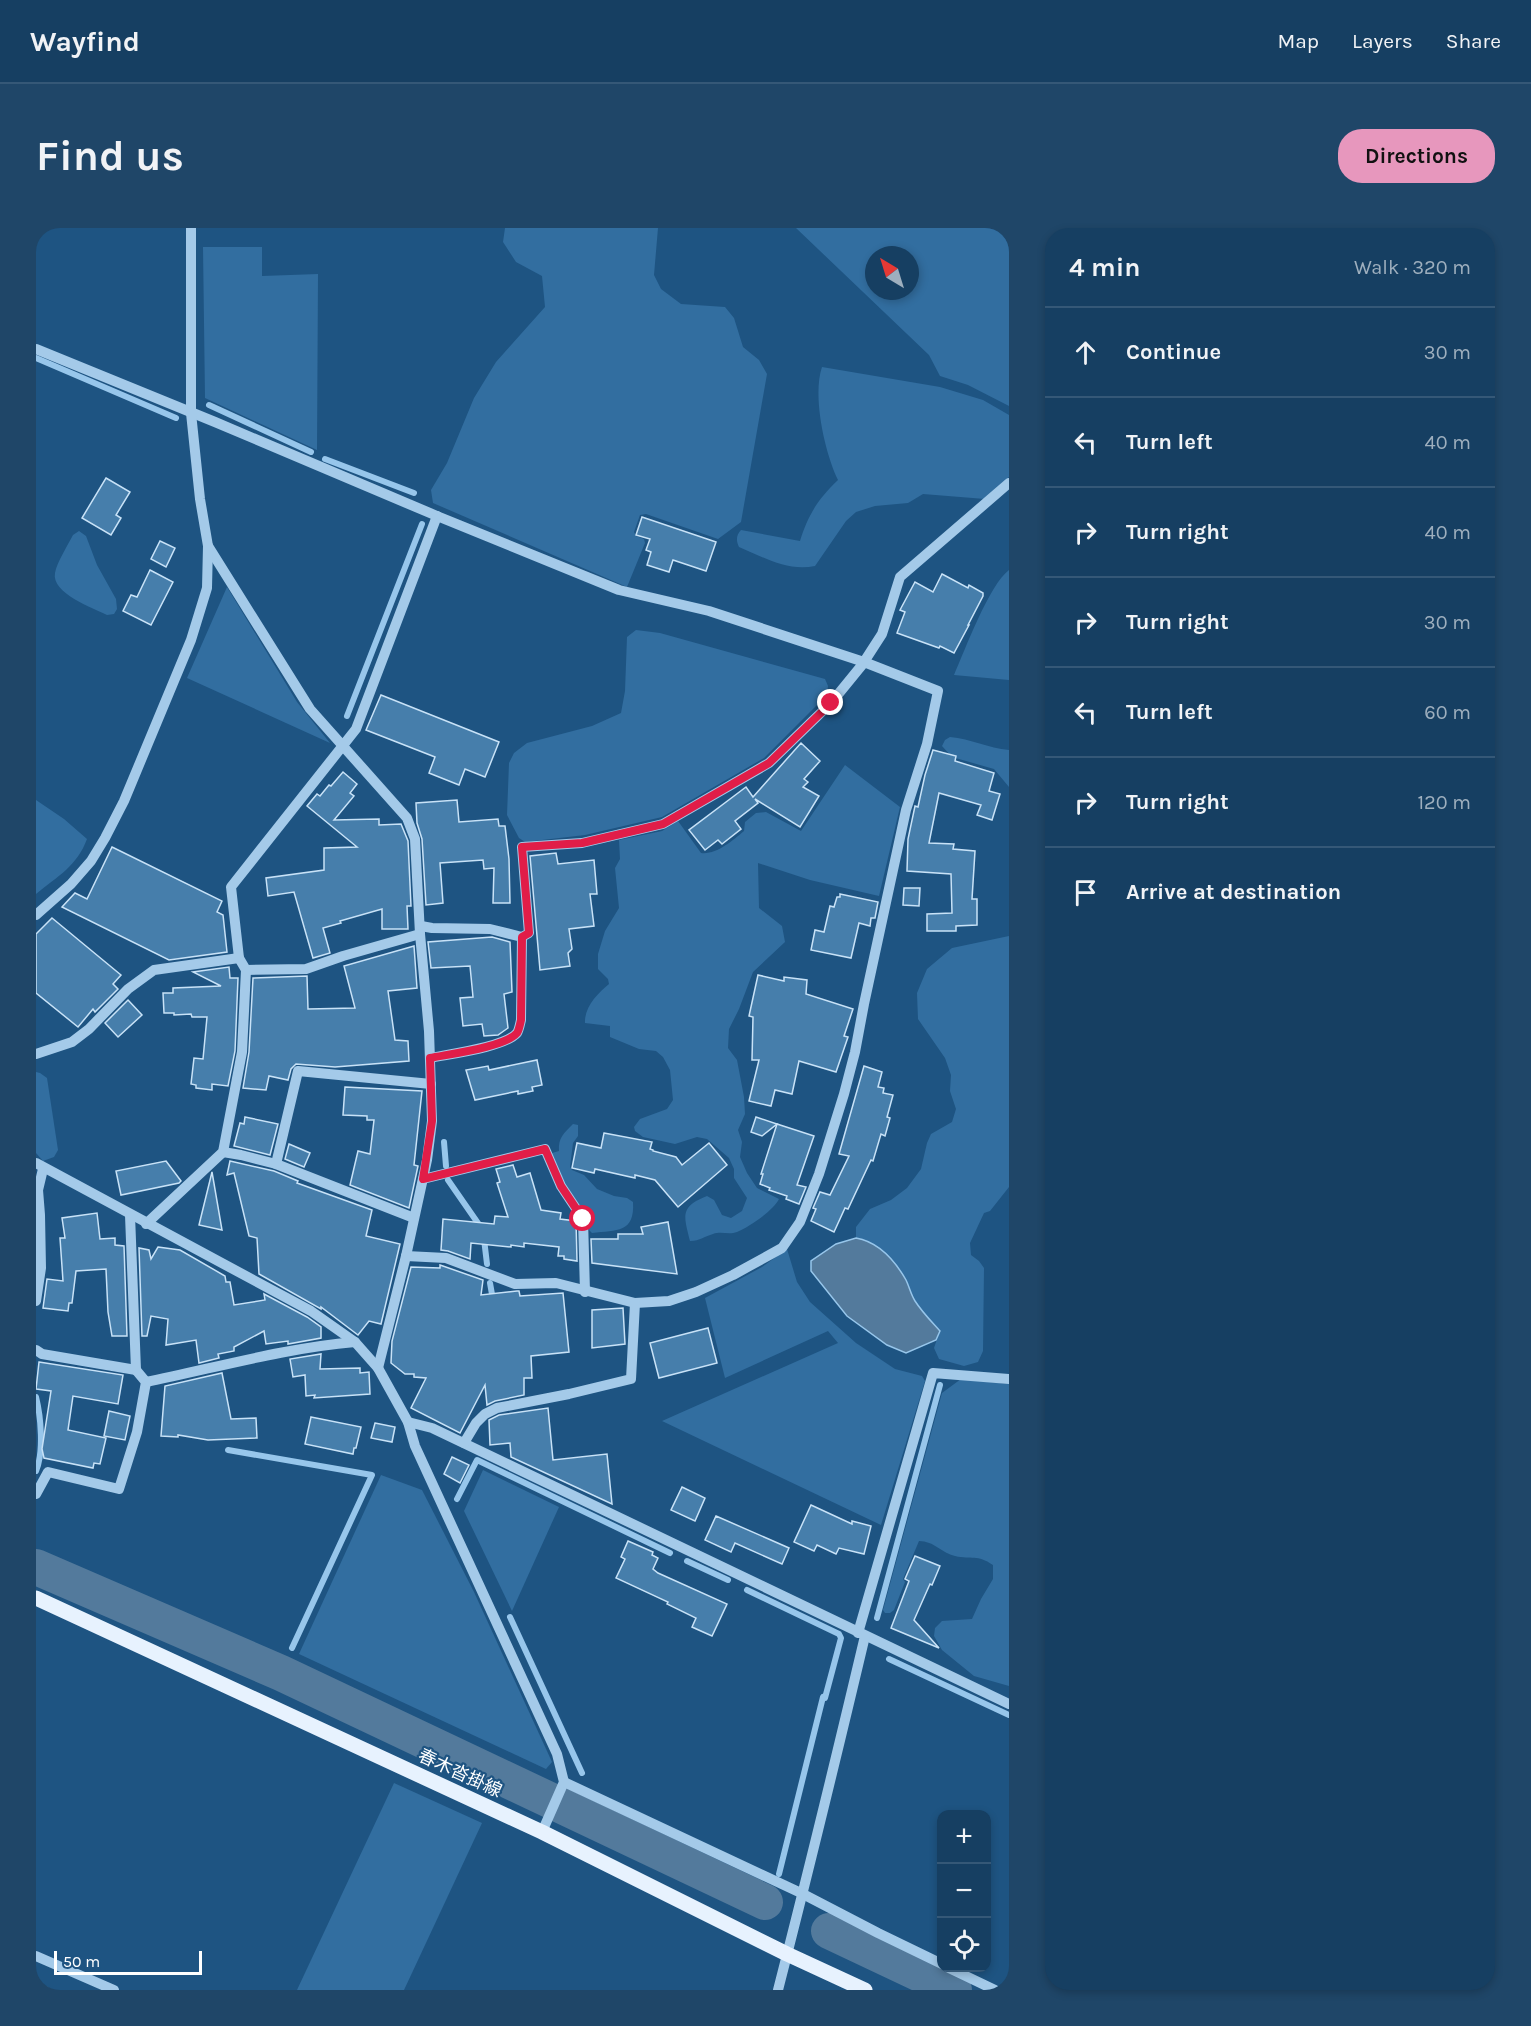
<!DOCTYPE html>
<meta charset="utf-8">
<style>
body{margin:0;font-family:Karla,"Noto Sans JP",sans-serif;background:#1f4668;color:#f1f3f6}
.controls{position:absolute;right:18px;bottom:18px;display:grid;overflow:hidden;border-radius:12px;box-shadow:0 3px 9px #0003}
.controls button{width:54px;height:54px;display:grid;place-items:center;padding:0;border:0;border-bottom:2px solid #355877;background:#163f62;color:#f1f3f6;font:30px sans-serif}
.compass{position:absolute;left:829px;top:18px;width:54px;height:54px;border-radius:50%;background:#163f62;box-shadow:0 3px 9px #0003;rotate:322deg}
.scale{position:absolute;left:18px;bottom:15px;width:148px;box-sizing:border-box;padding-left:6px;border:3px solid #fff;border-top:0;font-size:16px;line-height:21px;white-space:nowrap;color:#fff;-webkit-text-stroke:4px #1e5482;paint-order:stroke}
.stop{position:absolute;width:18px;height:18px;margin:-14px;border:4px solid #e11d48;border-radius:50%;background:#fff}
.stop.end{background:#e11d48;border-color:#fff;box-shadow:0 2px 6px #0008}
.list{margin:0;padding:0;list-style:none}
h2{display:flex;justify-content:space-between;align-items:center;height:78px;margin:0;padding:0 24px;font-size:26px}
h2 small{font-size:20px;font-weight:400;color:#9eafbe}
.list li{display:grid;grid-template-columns:39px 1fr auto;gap:18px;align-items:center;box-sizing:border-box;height:90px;padding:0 24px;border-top:2px solid #355877}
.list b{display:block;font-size:22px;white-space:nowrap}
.list em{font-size:20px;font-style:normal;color:#9eafbe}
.icon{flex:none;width:33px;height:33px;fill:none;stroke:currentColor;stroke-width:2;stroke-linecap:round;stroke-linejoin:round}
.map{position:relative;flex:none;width:973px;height:1762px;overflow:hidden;border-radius:24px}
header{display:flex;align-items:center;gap:36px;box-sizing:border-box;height:84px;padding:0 30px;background:#163f62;border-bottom:2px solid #355877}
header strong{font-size:28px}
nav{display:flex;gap:33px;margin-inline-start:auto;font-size:21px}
.intro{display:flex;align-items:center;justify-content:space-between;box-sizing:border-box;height:144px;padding:0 36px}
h1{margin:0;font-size:42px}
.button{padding:15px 27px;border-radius:24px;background:#e797bd;color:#111;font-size:21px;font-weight:700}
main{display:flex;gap:36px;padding:0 36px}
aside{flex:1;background:#163f62;border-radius:24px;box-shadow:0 3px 9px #0003}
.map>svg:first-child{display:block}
.green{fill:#326ea0;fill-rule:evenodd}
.water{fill:#537a9c;stroke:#97c6eb;stroke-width:1.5}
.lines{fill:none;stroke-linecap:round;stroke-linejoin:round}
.stream{stroke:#97c6eb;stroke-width:6}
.river{stroke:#537a9c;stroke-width:36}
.building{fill:#467eab;stroke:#c8e2f7;stroke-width:1.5}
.minor{stroke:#a4cae9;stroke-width:10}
.major{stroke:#e7f2fe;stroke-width:15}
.route{stroke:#e11d48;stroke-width:8}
.labels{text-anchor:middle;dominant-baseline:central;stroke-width:4.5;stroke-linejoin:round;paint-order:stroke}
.street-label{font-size:18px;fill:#fff;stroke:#1e5482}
</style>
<header>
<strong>Wayfind</strong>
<nav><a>Map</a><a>Layers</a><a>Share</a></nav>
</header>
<div class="intro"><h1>Find us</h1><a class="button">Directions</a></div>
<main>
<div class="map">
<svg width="973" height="1762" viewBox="0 0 973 1762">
<rect width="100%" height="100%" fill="#1e5482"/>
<!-- green -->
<g class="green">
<path d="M469,0H622L618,47L625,61L645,76L689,79L698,90L707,119L723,132L731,146L705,294L682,311L610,286L604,287L598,304L600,308L608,311L609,315L591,359L397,275L395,262L411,235L438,170L460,134L509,79L506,48L480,34L467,14Z"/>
<path d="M760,0H973V178L932,157L904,148L893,127ZM838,27H874V63H838Z"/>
<path d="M167,19H226V48L282,46L281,222L169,170Z"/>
<path d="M786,139L904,159L947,172L973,187V249L949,271L887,266L872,275L839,278L820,284L810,293L779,338C752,344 727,329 703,319C700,313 700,307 705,302L764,313C772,287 782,271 802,252C789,225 776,168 786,139Z"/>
<path d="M43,303L50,308L61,337L80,371L81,381L78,386L71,387C57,380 15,365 19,345C21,334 32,317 37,307Z"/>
<path d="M973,342V452L918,447C929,422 953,357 973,342Z"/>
<path d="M191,359L261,474L294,515L151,450Z"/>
<path d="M600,402L624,405L789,451L792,458L791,467L728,530L626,589L549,607L489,614L483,610L471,587L473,535L478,525L491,515L556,498L585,485L589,463L591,409Z"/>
<path d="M914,509C935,511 952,520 973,522V559L958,541L916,529L906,518L909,512Z"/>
<path d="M809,537L864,579L843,668L774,652L722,635L723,680L746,698L749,714L717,744L703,781L693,801L692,820L701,832L708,869L709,886L702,902L706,914L704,929L711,945L721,960L743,971C738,982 713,999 701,1004C693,1007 685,1003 677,1006C669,1008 664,1013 654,1013C648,988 643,979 671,968L678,972L686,987L695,990L706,983L711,970L698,950V941L693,930L671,911L661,909L639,916L607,909L599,903L598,899L604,891L631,881L637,872L634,842L627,829L620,823L603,821L574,809V798L549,795C548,779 562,765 573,756L572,751L562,741V726L569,703L583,680L579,640L584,631L583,612L626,603L642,593L665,625C680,627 696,613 708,603L709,594L720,585L730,584L765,603Z"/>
<path d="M0,572L28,591L51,611C41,638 22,648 0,666Z"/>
<path d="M973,708V959L954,983L948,985L934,1015L935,1027L943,1033L948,1040L947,1123L942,1134L928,1138L903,1131L898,1120L904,1102L888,1086L878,1072L869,1051L829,1012L820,1010V999L834,981L855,972L871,960L885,941L891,915L895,906L916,894L920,881L914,863L915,847L909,830L882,791L881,765L891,741L916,720Z"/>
<path d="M0,844L4,845L11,850L22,922L18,929L7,933L0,925Z"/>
<path d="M537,896L542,897V908L537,915L534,939L536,942L548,947L561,961L578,968L591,970L597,974C599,1005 581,1002 556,1005L553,1002L552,989L530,958L516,925L523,923C522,910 528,905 537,896Z"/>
<path d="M751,1021L761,1054L774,1074L820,1115L859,1141L886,1148L889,1153L845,1297L626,1193L802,1115L792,1103L689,1150L669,1070L726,1039Z"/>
<path d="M925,1151L973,1156V1458L938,1448L906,1422L898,1408L899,1400L906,1393L936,1391L945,1371L957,1351V1337C941,1326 936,1332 919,1328C906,1325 898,1313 883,1313L867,1351L869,1354L858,1382L854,1385H849L847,1382L906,1165Z"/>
<path d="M447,1242L523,1279L476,1383L428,1283Z"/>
<path d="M345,1247L386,1262L438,1364L516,1534L510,1541L263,1426Z"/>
<path d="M358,1555L446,1595L368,1762H261Z"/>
</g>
<!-- water -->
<path class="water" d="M820,1010C843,1014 858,1031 870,1052C873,1058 875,1067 879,1073C886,1084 895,1093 904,1103L900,1112L870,1125L851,1117L811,1088L775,1043V1033L800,1016Z"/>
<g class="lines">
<!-- stream -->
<g class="stream">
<path d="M0,130L140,190"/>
<path d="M173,177L275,224"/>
<path d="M289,231L378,265"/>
<path d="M311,488L386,296"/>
<path d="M408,914L410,938"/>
<path d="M412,952L446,1001"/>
<path d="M448,1011L451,1036"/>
<path d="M454,1055L457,1072"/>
<path d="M0,1169C5,1189 8,1224 0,1243"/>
<path d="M192,1222L336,1247L256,1420"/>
<path d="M421,1271L441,1232L634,1325"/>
<path d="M651,1333L692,1352"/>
<path d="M711,1362L803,1406L805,1410L789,1470L787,1469L743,1646"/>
<path d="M474,1389L546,1545"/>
<path d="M841,1390L904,1157"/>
<path d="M853,1431L973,1487"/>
<path d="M583,1591L600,1612"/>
<path d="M0,1757L11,1762"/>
</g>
<!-- river -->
<g class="river">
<path d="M0,1339L245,1445L729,1674"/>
<path d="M793,1703L918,1762"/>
</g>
</g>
<!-- building -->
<g class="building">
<path d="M70,250L94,264L80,287L85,290L75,307L46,290Z"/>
<path d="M606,289L680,314L670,343L637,332L633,344L611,337L615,324L610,322L614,311L600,307Z"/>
<path d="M124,313L139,320L130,339L115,331Z"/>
<path d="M114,342L137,354L115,397L87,383L95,367L101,369Z"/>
<path d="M906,346L932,360L933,357L947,365V368L932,397H933L918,425L904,418L903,420L861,405L869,384L864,382L879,354L897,364Z"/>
<path d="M345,467L463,514L449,549L429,541L423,557L393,545L399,529L330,502Z"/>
<path d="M765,515L784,533L768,551L772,554L767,559L783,568L764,599L719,571L722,575L699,593L705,601L686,616L682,612L669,622L653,602L710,559L717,569Z"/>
<path d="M897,522L920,528L919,533L958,545L953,563L964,566L956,592L941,587L945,577L903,565L893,615L918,616L917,621L939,623L936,671H941V697L920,698V703H891V686L916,685L915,646L871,643L872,611L879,578L882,579L889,547Z"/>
<path d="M307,544L321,556L314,565L318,568L298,592L343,591V597L365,596L372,613L375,678H371L372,701H346V681L304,693L305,695L287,700L294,725L277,730L258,664L232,668L230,650L288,642V620L321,619L271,578L281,566L284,568L293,557L295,558Z"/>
<path d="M421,572L423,594L462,591L463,598H469L473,631L474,675H457L458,640L448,641L447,632L404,635L407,675L390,677L386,611L381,595L380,575Z"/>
<path d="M76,619L186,673L181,684L187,687L191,724L133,732L26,679L39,665L51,671Z"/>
<path d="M520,625L522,636L558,632L561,666H554L558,698L533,701L536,721L532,725L534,738L504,742L494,628Z"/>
<path d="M868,660H884L883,678L867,677Z"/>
<path d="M804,666L842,674L839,690H835L834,698L823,695L815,730L775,722L779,702L788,704L794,678L798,679L801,669H804Z"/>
<path d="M16,690L85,747L77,756L82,761L59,784L57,781L42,799L0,765V706Z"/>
<path d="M456,709L474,714L476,764L468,766L472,800L462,807L448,808L446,796L427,798L424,770L437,769L434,738L395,740L392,714Z"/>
<path d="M378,718L381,760L352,763L359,812L372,813L373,833L299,839L260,836L255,841L252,852L233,848L230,862L207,860L213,824L217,750L271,748L272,781L319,780L308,738Z"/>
<path d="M193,739L194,750H202L199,823L192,858L176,856V862L160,860V857L155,856L158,830L167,831L171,789H156L155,786L138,787V785H128L127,765H137V760L185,758L157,744Z"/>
<path d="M722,747L748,753V749L771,752L770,766L817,781L808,808L812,809L800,844L763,833L756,866L739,862L735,878L713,873L723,832H716L717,789L713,788Z"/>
<path d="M92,772L106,787L82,809L69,795Z"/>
<path d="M501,832L506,857L496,859L497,863L482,866V863L439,872L430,842L452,838L453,842Z"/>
<path d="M828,838L846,844L842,859L848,860L847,865L857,867L851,889L854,890L849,908L845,906L837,933L835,932L812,981L809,980L798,1004L775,993L780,981L777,980L784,964L794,967L813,928L803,926Z"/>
<path d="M309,859L386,863L378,937L382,938L373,980L314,957L322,923L334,926L338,892H331V888L307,887Z"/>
<path d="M209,889L242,896L234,927L198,918L204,895L208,896Z"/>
<path d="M720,889L741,896L726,908L715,904Z"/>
<path d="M741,896L778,908L761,957L770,959L763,976L750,971L751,968L733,962L734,960L724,956L727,946H725Z"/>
<path d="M568,905L616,914L614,921L617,922V923L640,929L646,937L673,915L691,937L642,979L619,952L599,947V950L559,941L558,945L536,940L541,915L565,920Z"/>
<path d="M253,916L274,925L268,939L249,931Z"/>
<path d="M130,933L145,953L143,955L85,967L80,943Z"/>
<path d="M194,933L238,943L262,953L261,955L336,982L330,1008L364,1016L345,1096L333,1093L322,1107L285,1079V1081L223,1046L221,1010L213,1008L198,945L191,947Z"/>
<path d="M477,937L481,949L494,945L505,982L525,985L524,991L540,993L541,1033L528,1031V1028H522L523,1019L488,1015V1019L475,1017V1019L435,1015L434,1031L412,1023L405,1022L407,991L458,996L459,988L472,989L461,955L464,954L460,941Z"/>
<path d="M176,944L186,1002L163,997Z"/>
<path d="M61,985L64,1011L79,1010V1017L88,1018L91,1108H76L72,1084L70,1041L40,1043L36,1075H33L32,1083L7,1080L11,1051L27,1053L24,1010H29L26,990Z"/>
<path d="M632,994L641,1046L556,1035L555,1011H582V1006H607L605,999Z"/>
<path d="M122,1019L144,1022L189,1048L190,1054H194L198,1077L229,1072L228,1066L271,1089L285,1099V1110L252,1116V1113L230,1116L228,1103L198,1119V1123L182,1126L183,1130L163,1135L160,1112L130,1117L132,1091L115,1088L111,1108H106L103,1020L113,1022L115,1031Z"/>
<path d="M404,1037L447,1052L445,1067L481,1063H483L484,1068L527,1065L533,1124L495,1128L496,1150H488V1167L459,1173L451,1177L449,1157L424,1205L375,1180L390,1150L378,1149V1146H369L355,1135L356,1113L375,1039L404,1040Z"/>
<path d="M587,1080L589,1116L556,1120V1082Z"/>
<path d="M672,1100L681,1135L623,1150L614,1115Z"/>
<path d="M285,1126L284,1141L324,1140V1145L333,1144L334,1166L278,1170L279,1167L270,1168L269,1147L257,1149L254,1131Z"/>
<path d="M3,1134L87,1147L82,1176L37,1168L32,1202L70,1210L64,1236L58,1235L57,1240L8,1230L6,1221L15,1163L0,1161Z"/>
<path d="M186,1145L195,1191L220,1190L221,1210L172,1212L142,1207V1209L125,1208L129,1158Z"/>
<path d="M512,1180L517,1232L571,1226L576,1276L475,1229L474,1215L454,1217L453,1192L463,1187Z"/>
<path d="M73,1183L94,1188L89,1212L68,1208Z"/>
<path d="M275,1189L325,1199L320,1220H318L317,1226L269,1216Z"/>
<path d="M339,1195L359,1199L356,1214L335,1210Z"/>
<path d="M416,1229L433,1237L424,1255L408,1246Z"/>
<path d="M646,1259L669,1270L659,1293L635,1282Z"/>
<path d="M775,1277L816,1296V1293L835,1298L828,1326L803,1320L800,1326L781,1317L778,1323L758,1314Z"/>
<path d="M680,1288L753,1320L746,1336L699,1315L695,1324L669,1312Z"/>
<path d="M592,1313L617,1324L616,1327L622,1330L617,1341L622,1345L691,1376L676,1408L656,1399L660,1390L631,1376L632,1374L580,1350L589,1331L585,1329Z"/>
<path d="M879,1328L904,1338L896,1357L894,1356L878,1392L903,1420L855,1400L873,1353L869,1351Z"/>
</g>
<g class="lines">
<!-- minor -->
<g class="minor">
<path d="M0,121L179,194L401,288L583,362L673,383L828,434L902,463L891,516L870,582L828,776L819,824L808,866L783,946L764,994L746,1020L697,1047L660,1064L633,1073L599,1075L520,1055L479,1056L410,1030L370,1028"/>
<path d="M172,318L274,481L371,590L379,611L384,706L393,803L396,893L391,932L370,1028L342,1140"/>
<path d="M0,687L35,656L55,633L69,610L88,573L155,412L171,360L172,318L164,271L155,185V0"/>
<path d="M385,698L396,700L454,701L486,709L485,792C484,796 483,802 481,805C469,819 413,826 394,830"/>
<path d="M486,709L493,705L486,619L546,615L627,596L733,535L795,475L826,437L846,406L864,349L973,255"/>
<path d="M210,742L270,741L307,728L384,706"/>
<path d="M0,826L36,814L53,801L92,761L118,742L203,730"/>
<path d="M187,924L205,927L240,936L378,990"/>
<path d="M0,935L275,1083L319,1114L342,1140L372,1194L379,1218L521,1526L528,1554L506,1604"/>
<path d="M240,936L262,843L395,856"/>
<path d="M387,951L509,921L525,958L547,991L549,1064"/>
<path d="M110,996L187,924L206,824L210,742L203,730L195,659L320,501L401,288"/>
<path d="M0,1073L5,1040L4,987L2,962L7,941"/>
<path d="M0,1122L6,1126L100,1142"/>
<path d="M110,1154C179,1140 249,1120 319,1114"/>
<path d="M372,1194L396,1200L973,1476"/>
<path d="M428,1215L440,1195L449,1186L461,1180L533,1166L595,1151L599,1075"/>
<path d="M0,1266L12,1244L83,1261L101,1204L110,1154L100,1142L94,987"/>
<path d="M822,1405L897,1145L973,1151"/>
<path d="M528,1554L765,1665L842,1705L906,1736"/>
<path d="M0,1728L78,1762"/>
<path d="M913,1740L959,1762"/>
<path d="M742,1762C772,1645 801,1526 829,1408"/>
</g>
<!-- major -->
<path class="major" d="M0,1370L506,1604L751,1726L829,1762"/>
</g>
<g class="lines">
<!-- route -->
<path class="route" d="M547,991L525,958L509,921L387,951L396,893L394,830C413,826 469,819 481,805C483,802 484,796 485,792L486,709L493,705L486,619L546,615L627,596L733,535L795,475"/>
</g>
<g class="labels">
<!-- street labels -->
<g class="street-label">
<text transform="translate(424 1545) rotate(25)">春木沓掛線</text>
</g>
</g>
</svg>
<div class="controls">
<button>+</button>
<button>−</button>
<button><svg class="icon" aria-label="locate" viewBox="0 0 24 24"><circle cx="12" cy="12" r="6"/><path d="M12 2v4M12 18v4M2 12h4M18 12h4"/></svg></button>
</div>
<svg class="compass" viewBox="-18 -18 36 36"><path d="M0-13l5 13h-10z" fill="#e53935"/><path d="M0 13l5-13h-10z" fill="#9eafbe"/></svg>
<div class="scale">50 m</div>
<div class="stop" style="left:547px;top:991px"></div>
<div class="stop end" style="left:795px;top:475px"></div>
</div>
<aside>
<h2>4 min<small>Walk · 320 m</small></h2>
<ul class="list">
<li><svg class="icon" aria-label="ahead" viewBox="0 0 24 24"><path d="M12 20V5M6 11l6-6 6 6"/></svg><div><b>Continue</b></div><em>30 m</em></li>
<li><svg class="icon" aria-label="left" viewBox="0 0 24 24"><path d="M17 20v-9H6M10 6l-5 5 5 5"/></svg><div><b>Turn left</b></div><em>40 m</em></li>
<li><svg class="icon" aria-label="right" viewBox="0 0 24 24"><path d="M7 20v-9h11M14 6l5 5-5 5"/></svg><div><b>Turn right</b></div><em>40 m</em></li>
<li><svg class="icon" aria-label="right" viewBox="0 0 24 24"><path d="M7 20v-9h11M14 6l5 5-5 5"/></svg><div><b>Turn right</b></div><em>30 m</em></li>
<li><svg class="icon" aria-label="left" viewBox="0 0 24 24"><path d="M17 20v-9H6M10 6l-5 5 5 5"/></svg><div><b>Turn left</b></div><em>60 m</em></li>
<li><svg class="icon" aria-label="right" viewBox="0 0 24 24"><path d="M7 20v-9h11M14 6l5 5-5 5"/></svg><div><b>Turn right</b></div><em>120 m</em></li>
<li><svg class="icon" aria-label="arrive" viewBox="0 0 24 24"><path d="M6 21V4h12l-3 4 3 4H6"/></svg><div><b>Arrive at destination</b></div></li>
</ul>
</aside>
</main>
